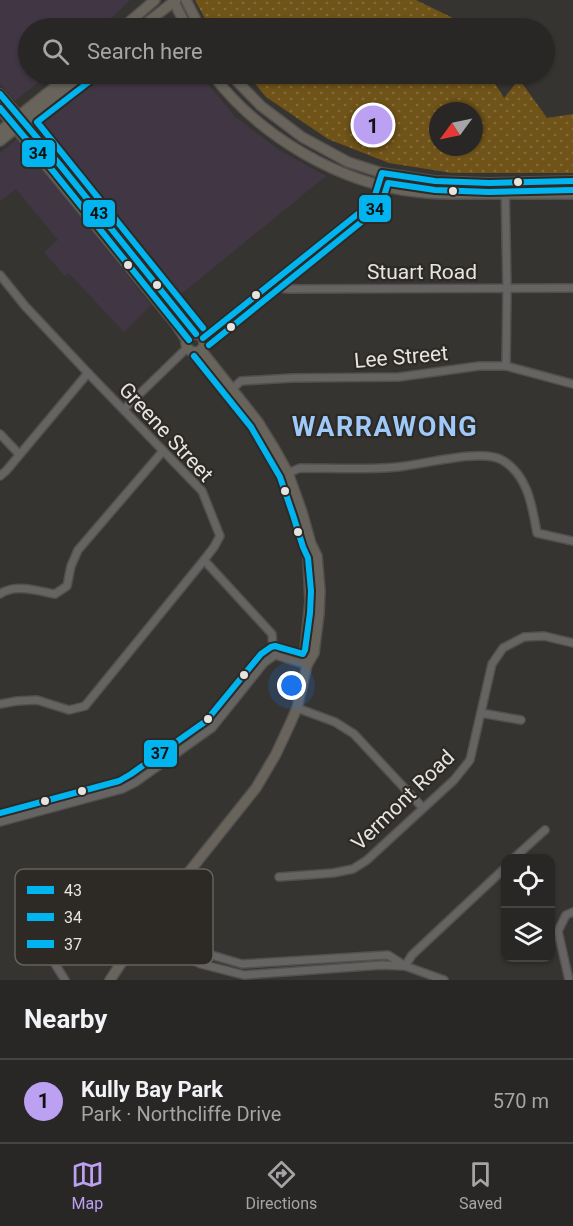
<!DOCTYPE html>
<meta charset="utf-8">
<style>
body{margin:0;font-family:Roboto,sans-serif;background:#302f2d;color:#f1f3f6}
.controls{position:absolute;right:18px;bottom:18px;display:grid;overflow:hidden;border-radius:12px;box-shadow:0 2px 4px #0004}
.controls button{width:54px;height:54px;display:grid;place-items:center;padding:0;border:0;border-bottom:2px solid #444442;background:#282725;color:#f1f3f6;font:30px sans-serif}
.compass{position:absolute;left:429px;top:102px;width:54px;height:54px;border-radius:50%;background:#282725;box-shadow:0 2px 4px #0004;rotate:237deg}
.you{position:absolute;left:292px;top:686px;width:21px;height:21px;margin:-15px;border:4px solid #fff;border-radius:50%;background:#1a73e8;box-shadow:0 0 0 9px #1a73e833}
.badge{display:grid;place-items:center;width:39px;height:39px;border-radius:50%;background:#bca0f2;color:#111;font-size:20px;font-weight:700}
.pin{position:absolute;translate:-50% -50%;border:3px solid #fff;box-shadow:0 2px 6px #0006}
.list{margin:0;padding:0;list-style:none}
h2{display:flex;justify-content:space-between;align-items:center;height:78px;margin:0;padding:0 24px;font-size:26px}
h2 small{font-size:20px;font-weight:400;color:#a5a5a7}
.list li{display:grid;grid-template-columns:39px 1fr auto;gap:18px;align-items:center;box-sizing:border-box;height:84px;padding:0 24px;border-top:2px solid #444442}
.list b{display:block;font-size:22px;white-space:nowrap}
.list p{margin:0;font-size:20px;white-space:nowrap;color:#a5a5a7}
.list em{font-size:20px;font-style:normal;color:#a5a5a7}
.icon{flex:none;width:33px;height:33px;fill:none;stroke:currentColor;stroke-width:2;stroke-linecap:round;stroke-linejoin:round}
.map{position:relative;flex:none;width:573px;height:980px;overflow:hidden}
.search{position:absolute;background:#282725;box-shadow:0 2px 4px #0004;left:18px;right:18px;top:18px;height:66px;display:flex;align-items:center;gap:15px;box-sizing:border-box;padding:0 21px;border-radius:33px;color:#a5a5a7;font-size:22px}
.sheet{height:162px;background:#282725}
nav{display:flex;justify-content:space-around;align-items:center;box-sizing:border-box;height:84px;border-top:2px solid #444442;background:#282725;font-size:16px;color:#a5a5a7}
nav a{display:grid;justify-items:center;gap:3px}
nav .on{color:#bca0f2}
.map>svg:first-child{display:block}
.commercial{fill:#413744}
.park{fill:url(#park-dots);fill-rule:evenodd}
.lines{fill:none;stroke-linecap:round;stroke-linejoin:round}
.minor-casing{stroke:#52504e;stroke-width:10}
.major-casing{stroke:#52504e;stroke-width:12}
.minor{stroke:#656463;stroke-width:7}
.major{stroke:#69645b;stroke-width:9}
.bus-1-casing{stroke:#2d2a26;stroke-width:10}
.bus-2-casing{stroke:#2d2a26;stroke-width:10}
.bus-3-casing{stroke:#2d2a26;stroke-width:10}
.bus-1{stroke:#00b5ef;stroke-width:6}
.bus-2{stroke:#00b5ef;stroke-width:6}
.bus-3{stroke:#00b5ef;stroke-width:6}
.bus-dot{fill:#e6e4e1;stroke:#2d2a26;stroke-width:2}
.labels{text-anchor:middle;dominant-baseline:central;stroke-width:4.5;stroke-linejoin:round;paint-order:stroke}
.street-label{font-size:21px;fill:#e6e4e1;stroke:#2d2a26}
.district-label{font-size:27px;font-weight:bold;letter-spacing:1.5px;fill:#9fc9f8;stroke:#2d2a26}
.key{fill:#2d2a26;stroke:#64625e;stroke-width:1.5}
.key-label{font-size:16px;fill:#e6e4e1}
.line-badge{stroke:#2d2a26;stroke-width:2}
.pale-badge-label{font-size:16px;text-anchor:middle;font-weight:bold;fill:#111}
</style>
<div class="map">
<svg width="573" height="980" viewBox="0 0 573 980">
<defs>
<pattern id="park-dots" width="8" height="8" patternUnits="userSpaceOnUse" patternTransform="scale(1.5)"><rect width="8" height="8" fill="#6f5318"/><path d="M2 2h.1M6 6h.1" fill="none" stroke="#846c39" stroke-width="1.8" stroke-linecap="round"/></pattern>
</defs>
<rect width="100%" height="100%" fill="#363431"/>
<!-- commercial -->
<g class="commercial">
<path d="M0,0H130L101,28H28V74H48L15,101L0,83Z"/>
<path d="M100,74H200L235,117L279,150L326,176L175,299L34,124Z"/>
<path d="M17,139L151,305L124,332L69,273L65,276L44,252L58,240L16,189L0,201V153Z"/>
</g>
<!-- park -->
<g class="park">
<path d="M195,0H416L457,20L462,28H210Z"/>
<path d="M247,74H489L504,98L519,79L547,118L573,114V173H452L389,163L328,139L266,97ZM438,111H474V147H438Z"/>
</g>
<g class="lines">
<!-- minor casing -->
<g class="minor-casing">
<g id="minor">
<path d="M505,182L507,288L506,366"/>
<path d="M0,275L25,306L88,373L202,491L220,536L214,547L204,560L272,634L273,650L275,655"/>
<path d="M273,282L280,288L288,289L573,288"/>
<path d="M203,338L364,209L375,195L382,173"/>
<path d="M232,389L241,381L292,378L399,377L479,366H506L573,384"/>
<path d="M124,409L188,347"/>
<path d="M0,434L19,454"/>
<path d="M288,473L300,468C332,468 365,470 397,467C422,465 481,448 502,460C528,475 532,506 537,533L573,541"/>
<path d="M0,476L6,471L88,373"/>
<path d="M0,594C15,583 38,591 55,594L67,586L71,566L78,550L163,451"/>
<path d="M275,655L307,665"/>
<path d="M0,704L17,701L37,700L69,710L85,706L204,560"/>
<path d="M297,708L335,722L354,734L423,808"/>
<path d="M481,713L521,720"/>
<path d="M0,822L122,789L136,782L212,728L264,663L275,655"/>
<path d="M514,858L545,830"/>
<path d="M279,877L333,873L353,869L367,860L454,780L470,760L492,664L503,648L524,637L544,636L573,643"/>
<path d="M27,906L28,920L32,927L65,980"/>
<path d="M145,927L171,945L180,955L201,964L244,975L382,965L403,966"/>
<path d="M171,945L184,947L242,964L388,955L405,966L444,980"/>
<path d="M405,966L412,955L506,867"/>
<path d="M569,980L558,931L566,915L573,912"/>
</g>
</g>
<!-- major casing -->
<g class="major-casing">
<g id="major">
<path d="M173,0L187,28"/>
<path d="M186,0L200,28"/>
<path d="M122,28L155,0"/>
<path d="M140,28L176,0"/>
<path d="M212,74C259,136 340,184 417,192C440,195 463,194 486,194C515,194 544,194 573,194"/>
<path d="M230,74L261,106L302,137L348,162L382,173L435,181L489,183L573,181"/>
<path d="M0,94L60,165L171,304L196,334"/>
<path d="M0,109L175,323L187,341"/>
<path d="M0,131L71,74"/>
<path d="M0,141L84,74"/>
<circle cx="195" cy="343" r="9"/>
<path d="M201,350L258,422L274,448L288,473L302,512L311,544L317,556L320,591L319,614L314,653L307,665"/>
<path d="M110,980L145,927L256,788L276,754L290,724L297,708L307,665L305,651L310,601L308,558L311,544"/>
</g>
</g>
<!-- minor -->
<use href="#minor" class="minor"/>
<!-- major -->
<use href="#major" class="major"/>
<!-- bus-1 casing -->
<g class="bus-1-casing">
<g id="bus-1">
<path d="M0,94L60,165L196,334"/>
<path d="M203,338L364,209L375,195L382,173L435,181L489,183L573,181"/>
</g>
</g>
<!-- bus-2 casing -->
<g class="bus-2-casing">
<g id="bus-2">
<path d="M0,108L53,171L189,340"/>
<path d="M209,345L370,215L383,199L388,183L435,190L489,192L573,190"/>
</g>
</g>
<!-- bus-3 casing -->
<g class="bus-3-casing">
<g id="bus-3">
<path d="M90,81L37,122L203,328"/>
<path d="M0,813L119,781L131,774L206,721L261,654L271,647L275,646L303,654L305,650L310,613L311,591L308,558L303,547L293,515L280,477L251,427L194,356"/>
</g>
</g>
<!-- bus-1 -->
<use href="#bus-1" class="bus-1"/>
<!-- bus-2 -->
<use href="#bus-2" class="bus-2"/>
<!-- bus-3 -->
<use href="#bus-3" class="bus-3"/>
</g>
<!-- markers -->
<g class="bus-dot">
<circle cx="518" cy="182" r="5"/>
<circle cx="453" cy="191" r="5"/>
<circle cx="128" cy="265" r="5"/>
<circle cx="157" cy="285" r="5"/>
<circle cx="256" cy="295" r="5"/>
<circle cx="231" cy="327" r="5"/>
<circle cx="285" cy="491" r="5"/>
<circle cx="298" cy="532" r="5"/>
<circle cx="244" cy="675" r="5"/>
<circle cx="208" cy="719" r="5"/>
<circle cx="82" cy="791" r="5"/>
<circle cx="45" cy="801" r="5"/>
</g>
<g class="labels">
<!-- street labels -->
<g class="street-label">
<text x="422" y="272">Stuart Road</text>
<text transform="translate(401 357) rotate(-5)">Lee Street</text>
<text transform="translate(166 432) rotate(47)">Greene Street</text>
<text transform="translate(403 800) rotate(-44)">Vermont Road</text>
</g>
<!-- district labels -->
<g class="district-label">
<text x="385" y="427">WARRAWONG</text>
</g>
</g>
<!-- legend -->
<rect x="15" y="869" width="198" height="96" rx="9" class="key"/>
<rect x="27" y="886" width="27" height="8" fill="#00b5ef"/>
<rect x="27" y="913" width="27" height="8" fill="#00b5ef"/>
<rect x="27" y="940" width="27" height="8" fill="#00b5ef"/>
<g class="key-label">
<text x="64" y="896">43</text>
<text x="64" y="923">34</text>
<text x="64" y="950">37</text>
</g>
<g class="line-badge">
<rect x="21" y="139" width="35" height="29" rx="6" fill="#00b5ef"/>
<rect x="358" y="194" width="34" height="29" rx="6" fill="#00b5ef"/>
<rect x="82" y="199" width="34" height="29" rx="6" fill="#00b5ef"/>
<rect x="143" y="739" width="35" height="29" rx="6" fill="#00b5ef"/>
</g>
<g class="pale-badge-label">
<text x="38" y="159">34</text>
<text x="375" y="215">34</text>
<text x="99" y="219">43</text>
<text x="160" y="759">37</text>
</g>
</svg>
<div class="controls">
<button><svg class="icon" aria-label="locate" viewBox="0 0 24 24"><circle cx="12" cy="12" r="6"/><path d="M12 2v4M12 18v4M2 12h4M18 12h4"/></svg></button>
<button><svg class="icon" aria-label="layers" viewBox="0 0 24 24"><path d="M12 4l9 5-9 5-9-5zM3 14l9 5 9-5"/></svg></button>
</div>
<svg class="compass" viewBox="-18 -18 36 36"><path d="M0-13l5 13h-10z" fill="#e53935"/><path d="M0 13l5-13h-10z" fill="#a5a5a7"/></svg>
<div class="you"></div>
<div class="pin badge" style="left:373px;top:125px">1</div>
<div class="search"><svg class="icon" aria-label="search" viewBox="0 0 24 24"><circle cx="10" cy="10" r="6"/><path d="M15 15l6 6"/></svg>Search here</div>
</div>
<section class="sheet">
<h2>Nearby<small></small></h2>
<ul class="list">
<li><span class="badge">1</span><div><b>Kully Bay Park</b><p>Park · Northcliffe Drive</p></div><em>570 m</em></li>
</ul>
</section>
<nav>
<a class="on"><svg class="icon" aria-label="map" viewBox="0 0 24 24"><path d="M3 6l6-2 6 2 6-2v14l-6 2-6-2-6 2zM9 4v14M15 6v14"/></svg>Map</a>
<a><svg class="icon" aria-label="directions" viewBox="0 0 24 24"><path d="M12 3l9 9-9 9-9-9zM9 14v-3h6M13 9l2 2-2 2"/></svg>Directions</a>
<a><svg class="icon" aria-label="saved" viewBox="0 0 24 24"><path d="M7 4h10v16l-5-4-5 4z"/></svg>Saved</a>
</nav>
